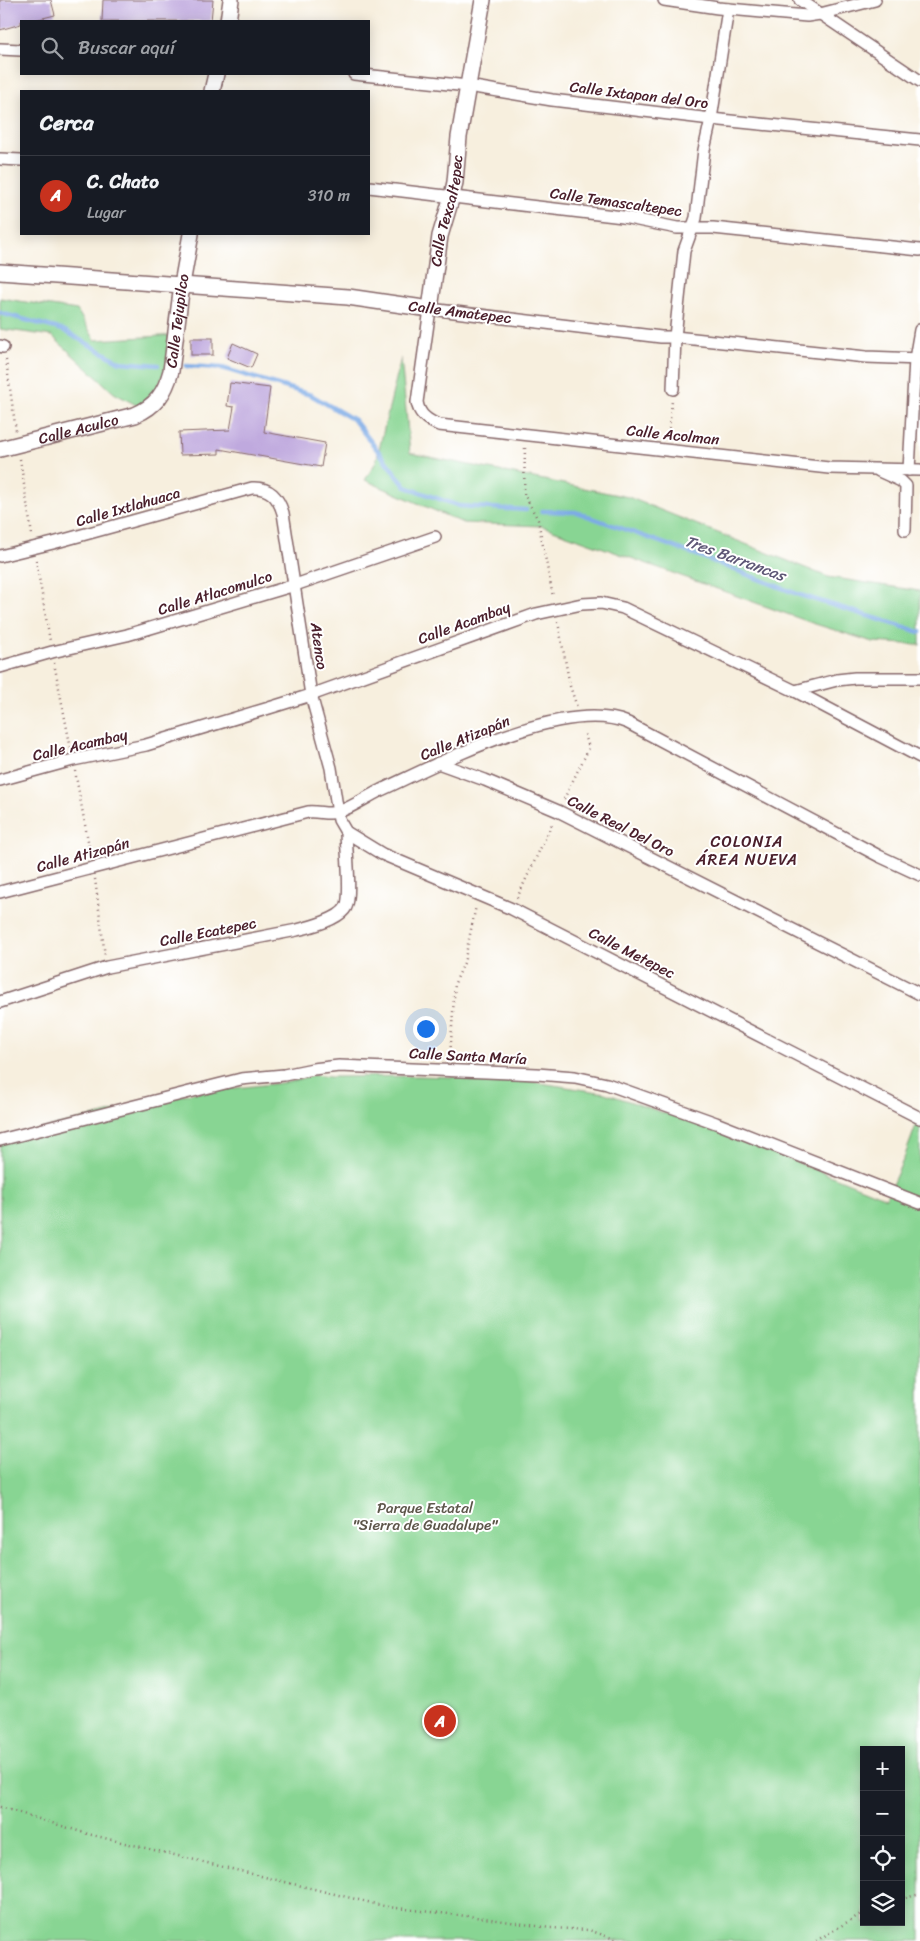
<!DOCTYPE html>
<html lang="es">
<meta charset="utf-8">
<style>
body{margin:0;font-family:Sriracha,sans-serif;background:#242831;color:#f1f3f6}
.controls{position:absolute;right:15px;bottom:15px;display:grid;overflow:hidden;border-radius:0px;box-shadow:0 2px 12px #0003}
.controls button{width:45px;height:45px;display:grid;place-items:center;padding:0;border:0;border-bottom:1px solid #363941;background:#171b24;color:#f1f3f6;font:25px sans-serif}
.you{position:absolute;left:425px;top:1028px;width:18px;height:18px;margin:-12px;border:4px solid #fff;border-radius:50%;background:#1a73e8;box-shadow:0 0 0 8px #1a73e833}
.badge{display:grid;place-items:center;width:32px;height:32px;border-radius:50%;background:#c8321e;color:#fff;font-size:16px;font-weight:700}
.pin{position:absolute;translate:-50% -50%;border:2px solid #fff;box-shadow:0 1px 5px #0006}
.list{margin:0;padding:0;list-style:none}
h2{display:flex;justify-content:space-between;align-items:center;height:65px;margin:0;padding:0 20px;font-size:21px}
h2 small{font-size:16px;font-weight:400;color:#9ea1a6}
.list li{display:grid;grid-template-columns:32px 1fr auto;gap:15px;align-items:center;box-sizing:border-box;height:80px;padding:0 20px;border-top:1px solid #363941}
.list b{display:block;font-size:19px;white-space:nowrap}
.list p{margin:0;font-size:16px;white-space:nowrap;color:#9ea1a6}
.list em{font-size:16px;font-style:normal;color:#9ea1a6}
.icon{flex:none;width:28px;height:28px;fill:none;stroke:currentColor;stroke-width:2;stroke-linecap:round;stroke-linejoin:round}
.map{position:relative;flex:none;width:920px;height:1941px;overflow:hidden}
.search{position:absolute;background:#171b24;box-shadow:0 2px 12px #0003;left:20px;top:20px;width:350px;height:55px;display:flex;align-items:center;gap:12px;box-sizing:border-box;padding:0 18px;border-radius:0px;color:#9ea1a6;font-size:19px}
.panel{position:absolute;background:#171b24;box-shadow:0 2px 12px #0003;left:20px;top:90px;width:350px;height:145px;border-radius:0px}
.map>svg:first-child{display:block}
.green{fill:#88d593;stroke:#697a5f;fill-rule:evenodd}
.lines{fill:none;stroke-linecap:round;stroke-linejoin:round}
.stream{stroke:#7dabe6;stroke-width:4.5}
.building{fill:#bfa9de}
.minor-casing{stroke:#87686a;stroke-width:14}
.tertiary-casing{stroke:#87686a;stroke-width:18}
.path{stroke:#87686a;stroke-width:2.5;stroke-dasharray:1 4;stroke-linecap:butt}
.minor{stroke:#fff;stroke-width:11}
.tertiary{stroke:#fff;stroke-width:15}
.labels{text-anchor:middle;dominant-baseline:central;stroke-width:4;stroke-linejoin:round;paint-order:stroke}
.street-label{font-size:15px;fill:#4a1f2b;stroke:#fff}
.park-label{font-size:15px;fill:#5d564a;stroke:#fff}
.water-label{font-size:16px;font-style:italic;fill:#5e5776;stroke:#fff}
.neighbourhood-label{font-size:16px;letter-spacing:1px;fill:#4a1f2b;stroke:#fff}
</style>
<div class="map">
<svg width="920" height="1941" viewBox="0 0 920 1941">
<rect width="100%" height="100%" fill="#fff"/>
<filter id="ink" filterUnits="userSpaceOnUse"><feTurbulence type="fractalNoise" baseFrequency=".02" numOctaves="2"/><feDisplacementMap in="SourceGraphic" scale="10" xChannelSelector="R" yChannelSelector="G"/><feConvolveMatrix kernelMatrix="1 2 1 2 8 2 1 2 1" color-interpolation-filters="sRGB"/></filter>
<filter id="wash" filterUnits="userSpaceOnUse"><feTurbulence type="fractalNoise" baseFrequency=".0096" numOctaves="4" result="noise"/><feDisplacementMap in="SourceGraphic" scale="20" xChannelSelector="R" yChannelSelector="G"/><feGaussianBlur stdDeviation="1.12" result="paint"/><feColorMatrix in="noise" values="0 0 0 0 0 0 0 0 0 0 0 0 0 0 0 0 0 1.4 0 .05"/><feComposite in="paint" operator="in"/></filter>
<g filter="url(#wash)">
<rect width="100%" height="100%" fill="#f7efde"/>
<!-- green -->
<g class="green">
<path d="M0,298L77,310L95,340L178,335L149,412L114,393L52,336L0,329Z"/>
<path d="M401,358L410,453L628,497L828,577L920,591V645L873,642L812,623L542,526L463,523L365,480L376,462Z"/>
<path d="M314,1075L330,1077L419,1076L515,1079L605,1093L735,1137L886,1198L904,1158L918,1120L920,1121V1941H0V1139L191,1093L289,1082ZM864,1750H901V1922H864Z"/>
</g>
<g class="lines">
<!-- stream -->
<g class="stream">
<path d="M0,313L63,330L120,362L158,365"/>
<path d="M186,366L222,368L311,395L354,420L406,487L459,506L526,510"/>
<path d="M542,511L576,512L699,556L800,595L920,632"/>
</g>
</g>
<g id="blocks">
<!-- building -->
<g class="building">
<path d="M0,0H51L55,15L31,21H21V24L0,30Z"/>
<path d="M103,0H213L211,21H102Z"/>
<rect x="191" y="338" width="22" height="17"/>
<path d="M233,343L257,354L251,368L227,358Z"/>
<path d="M230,383L270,388L264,432L325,443L321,467L219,449V454L180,455L179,432L230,430L234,407L227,406Z"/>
</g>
</g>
</g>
<g filter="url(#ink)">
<use href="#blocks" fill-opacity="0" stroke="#87686a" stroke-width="1"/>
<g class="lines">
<!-- minor casing -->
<g class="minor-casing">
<g id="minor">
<path d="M664,0L718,8L807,16L820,14L875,0"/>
<path d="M800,0L920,81"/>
<path d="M0,49L21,50"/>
<path d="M354,74L468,86L552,100L711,119L920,140"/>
<path d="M0,159L21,160"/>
<path d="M369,187L623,217L677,228H713L920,250"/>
<path d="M0,346L3,347"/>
<path d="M920,359L866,357L675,337H661L430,309L417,402C419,415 428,421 439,425L829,468L920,470"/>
<path d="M673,389L675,337L684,251L696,218L704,150L711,119L728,9"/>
<path d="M909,470L915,359L920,330"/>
<path d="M879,471L901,481L906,486L905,530"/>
<path d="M0,556L53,543L252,488C270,487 278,497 283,513L311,695L331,768L339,820L346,832L382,854L512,909L920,1118"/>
<path d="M0,667L52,652L127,635L295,585L435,537"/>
<path d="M795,691L837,680L855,678H920"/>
<path d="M438,763L485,780L558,811L920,994"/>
<path d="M0,780L73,760L146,745L269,708L311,695L536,614L582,604L601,603L623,608L795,691L920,757"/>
<path d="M0,892L308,812C318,811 329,815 338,812C351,808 367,797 379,791C440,763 564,697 628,723L879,856L920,875"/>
<path d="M0,1002L107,967L297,930C310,927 340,919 346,907C352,896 346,847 346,832"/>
<path d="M0,1140L241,1079L284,1075L313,1069L339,1066L537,1074L575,1077L607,1084L716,1123L920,1203"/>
</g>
</g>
<!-- tertiary casing -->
<g class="tertiary-casing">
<g id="tertiary">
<path d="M228,21L231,0"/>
<path d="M212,91L216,74"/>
<path id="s1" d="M0,272L348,297L430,309L440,236L452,196L455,182L459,137L483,0"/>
<path id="s2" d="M0,449L135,415C156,406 165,393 171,371L182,284L191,234"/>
</g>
</g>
<!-- path -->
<g class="path">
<path d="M6,360L16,431"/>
<path d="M668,438L672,401"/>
<path d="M525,448L524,494L538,520L553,597"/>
<path d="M20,459L32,535"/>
<path d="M36,560L50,641"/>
<path d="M558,622L570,686L577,707"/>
<path d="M54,663L71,749"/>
<path d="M75,771L91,857"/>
<path d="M564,799L589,748L584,731"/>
<path d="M95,879L105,956"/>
<path d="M517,898L553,822"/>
<path d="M450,1057L455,983L464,963L476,906"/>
<path d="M0,1807L88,1834L388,1907L484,1918L550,1928L589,1930L620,1941"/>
<path d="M901,1899L920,1894"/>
<path d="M816,1941L864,1912"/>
</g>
<!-- minor -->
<use href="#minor" class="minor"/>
<!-- tertiary -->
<use href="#tertiary" class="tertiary"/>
</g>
</g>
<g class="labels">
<!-- street labels -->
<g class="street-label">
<text transform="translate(639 95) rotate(7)">Calle Ixtapan del Oro</text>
<text transform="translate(616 202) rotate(8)">Calle Temascaltepec</text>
<text stroke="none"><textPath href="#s1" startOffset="532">Calle Texcaltepec</textPath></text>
<text transform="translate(460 312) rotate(7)">Calle Amatepec</text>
<text stroke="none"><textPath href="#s2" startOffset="249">Calle Tejupilco</textPath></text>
<text stroke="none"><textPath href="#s2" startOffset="81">Calle Aculco</textPath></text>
<text transform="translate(673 435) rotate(6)">Calle Acolman</text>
<text transform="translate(128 507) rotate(-16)">Calle Ixtlahuaca</text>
<text transform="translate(215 593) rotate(-17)">Calle Atlacomulco</text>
<text transform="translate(464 623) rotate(-20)">Calle Acambay</text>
<text transform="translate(319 646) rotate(82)">Atenco</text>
<text transform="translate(465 738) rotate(-22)">Calle Atizapán</text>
<text transform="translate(80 745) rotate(-13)">Calle Acambay</text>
<text transform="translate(621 826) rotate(27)">Calle Real Del Oro</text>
<text transform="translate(83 855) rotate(-15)">Calle Atizapán</text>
<text transform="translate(208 932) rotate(-11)">Calle Ecatepec</text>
<text transform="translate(632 953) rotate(27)">Calle Metepec</text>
<text transform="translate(468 1056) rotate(3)">Calle Santa María</text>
</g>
<!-- park labels -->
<g class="park-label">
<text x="425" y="1508">Parque Estatal<tspan x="425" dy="17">"Sierra de Guadalupe"</tspan></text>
</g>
<!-- water labels -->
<g class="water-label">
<text transform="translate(735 558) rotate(20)">Tres Barrancas</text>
</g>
<!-- neighbourhood labels -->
<g class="neighbourhood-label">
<text x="747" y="841">COLONIA<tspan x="747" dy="18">ÁREA NUEVA</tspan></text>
</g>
</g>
</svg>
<div class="controls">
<button>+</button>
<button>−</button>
<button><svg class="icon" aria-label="locate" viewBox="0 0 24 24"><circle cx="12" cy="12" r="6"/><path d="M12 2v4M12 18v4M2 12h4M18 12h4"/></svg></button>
<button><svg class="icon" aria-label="layers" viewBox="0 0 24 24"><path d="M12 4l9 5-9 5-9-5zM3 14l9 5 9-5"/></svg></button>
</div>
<div class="you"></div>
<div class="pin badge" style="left:440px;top:1721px">A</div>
<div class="search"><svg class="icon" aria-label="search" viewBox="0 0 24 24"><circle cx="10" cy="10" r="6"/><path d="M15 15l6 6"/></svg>Buscar aquí</div>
<section class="panel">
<h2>Cerca<small></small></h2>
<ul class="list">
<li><span class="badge">A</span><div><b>C. Chato</b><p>Lugar</p></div><em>310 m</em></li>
</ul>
</section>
</div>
